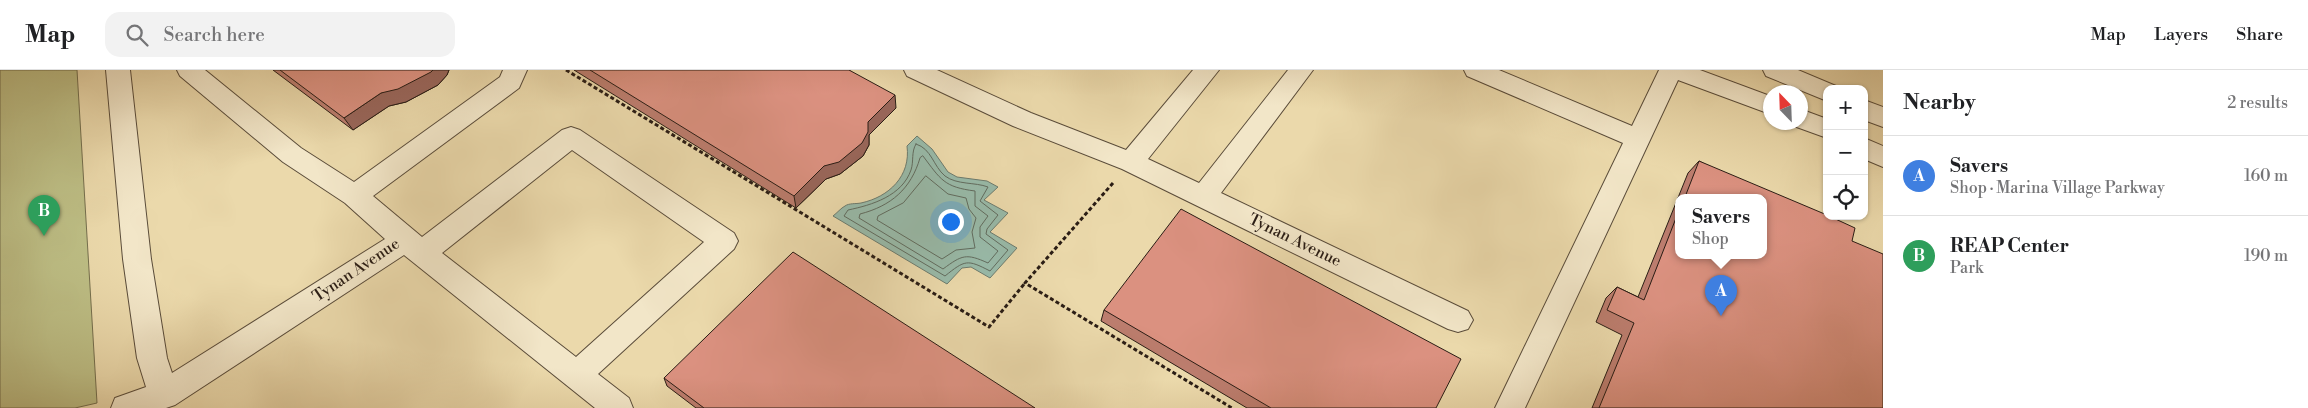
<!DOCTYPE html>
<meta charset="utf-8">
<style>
body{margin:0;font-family:"Libre Bodoni",serif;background:#f2f2f2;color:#202124}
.controls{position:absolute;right:15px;top:15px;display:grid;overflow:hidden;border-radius:10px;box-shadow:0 1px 4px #0004}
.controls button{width:45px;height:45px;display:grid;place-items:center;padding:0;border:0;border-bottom:1px solid #e0e0e0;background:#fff;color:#202124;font:25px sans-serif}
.compass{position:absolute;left:1763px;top:15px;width:45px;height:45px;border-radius:50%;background:#fff;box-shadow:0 1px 4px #0004;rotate:337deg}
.you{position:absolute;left:950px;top:151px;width:18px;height:18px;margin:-12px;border:4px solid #fff;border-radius:50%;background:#1a73e8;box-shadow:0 0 0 8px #1a73e833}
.badge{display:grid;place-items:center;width:32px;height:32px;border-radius:50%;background:#ea580c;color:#fff;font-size:16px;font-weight:700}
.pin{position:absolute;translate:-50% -41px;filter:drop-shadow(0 1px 2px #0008)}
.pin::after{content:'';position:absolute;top:26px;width:18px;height:15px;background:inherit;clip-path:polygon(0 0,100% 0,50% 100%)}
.popup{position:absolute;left:1675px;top:124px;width:92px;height:65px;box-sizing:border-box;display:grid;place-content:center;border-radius:10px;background:#fff;filter:drop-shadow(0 1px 4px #0005);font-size:16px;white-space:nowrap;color:#757577}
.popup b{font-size:19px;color:#202124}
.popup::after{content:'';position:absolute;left:50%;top:100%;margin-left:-10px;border:10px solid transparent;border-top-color:#fff}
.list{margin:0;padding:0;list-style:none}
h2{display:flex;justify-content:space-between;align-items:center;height:65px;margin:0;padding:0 20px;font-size:21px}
h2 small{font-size:16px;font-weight:400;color:#757577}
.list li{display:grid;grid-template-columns:32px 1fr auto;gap:15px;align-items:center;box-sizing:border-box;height:80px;padding:0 20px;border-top:1px solid #e0e0e0}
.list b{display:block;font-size:19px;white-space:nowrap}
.list p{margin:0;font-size:16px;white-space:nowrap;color:#757577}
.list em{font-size:16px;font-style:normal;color:#757577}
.icon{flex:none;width:28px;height:28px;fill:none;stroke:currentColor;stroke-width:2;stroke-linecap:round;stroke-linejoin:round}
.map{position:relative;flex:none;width:1883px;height:338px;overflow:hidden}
header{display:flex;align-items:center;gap:30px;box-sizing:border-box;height:70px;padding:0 25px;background:#fff;border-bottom:1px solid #e0e0e0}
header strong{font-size:24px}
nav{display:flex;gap:28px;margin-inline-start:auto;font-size:18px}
.search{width:350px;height:45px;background:#f2f2f2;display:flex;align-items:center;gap:12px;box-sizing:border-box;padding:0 18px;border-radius:15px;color:#757577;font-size:19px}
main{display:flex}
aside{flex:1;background:#fff}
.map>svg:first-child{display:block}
.green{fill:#bdbe85;stroke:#746e4d}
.water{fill:#98baa9;stroke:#6c7b6e}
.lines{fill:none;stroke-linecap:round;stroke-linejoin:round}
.shore{stroke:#616c5f;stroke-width:1}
.minor-casing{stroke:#5a4c3a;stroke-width:2}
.path{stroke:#2a1d15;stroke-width:3;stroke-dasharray:4 2.5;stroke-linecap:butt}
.minor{fill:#f2e6c8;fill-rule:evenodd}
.wall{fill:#bc7d6e;stroke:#2a1d15;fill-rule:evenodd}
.shaded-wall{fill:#99665a;stroke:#2a1d15}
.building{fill:#db9180;stroke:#2a1d15}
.labels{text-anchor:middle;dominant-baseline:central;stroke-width:4.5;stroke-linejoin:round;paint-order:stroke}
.street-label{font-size:16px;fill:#2a1d15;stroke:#f2e6c8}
</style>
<header>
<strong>Map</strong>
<div class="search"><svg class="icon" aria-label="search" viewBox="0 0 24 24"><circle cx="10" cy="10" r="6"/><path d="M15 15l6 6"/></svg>Search here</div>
<nav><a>Map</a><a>Layers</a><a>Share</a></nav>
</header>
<main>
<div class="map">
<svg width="1883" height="338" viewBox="0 0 1883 338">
<rect width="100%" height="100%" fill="#ebd9ab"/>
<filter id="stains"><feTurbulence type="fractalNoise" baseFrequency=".004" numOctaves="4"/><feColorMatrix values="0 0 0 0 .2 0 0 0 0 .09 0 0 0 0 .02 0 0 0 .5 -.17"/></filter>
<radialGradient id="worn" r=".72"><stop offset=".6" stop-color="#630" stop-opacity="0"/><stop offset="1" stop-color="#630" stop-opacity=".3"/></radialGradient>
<!-- green -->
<path class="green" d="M0,0H77L97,333L75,338H0Z"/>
<!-- water -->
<path class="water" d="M917,66L932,79L948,102L957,107L987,111L998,117L984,130L1008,143L990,162L1017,178L990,208L971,197L962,198L947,214L833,146C837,143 841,138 845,136C849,133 856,134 861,133C889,127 911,106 907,76Z"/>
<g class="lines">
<!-- shore -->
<g class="shore">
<path d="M916,74C932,79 933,96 945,106C957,115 975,112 988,117L980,131L998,145L987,159L986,164L1008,180L990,201C967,189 965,190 945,206L844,146L848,140C872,135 902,126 911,100C914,91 911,82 916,74Z"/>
<path d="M923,86C941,110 944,117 975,121V136L988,146L980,157V167L998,181L988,193C966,183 962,185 943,199L859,148L860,144C891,136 911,119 920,88Z"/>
<path d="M926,106L948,124L966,128L969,139L976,148L972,162L975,178L956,180L942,189L877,150L878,146L903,133Z"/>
</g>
<!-- minor casing -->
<g class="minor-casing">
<g id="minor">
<path d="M106,0H130L151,189L167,288L172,303L385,169L345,133L283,92L180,6L177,0H205L301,78L354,112L500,7L503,0H527L519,18L373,126L422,167L562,60L571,57L580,60L734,163L738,171L734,179L598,304L629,328L633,338H595L404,185L175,335L166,338H111L115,328L146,317L137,288L123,189ZM572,80L704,172L576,287L442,183Z"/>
<path d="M904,0H937L1031,43L1126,80L1193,0H1219L1148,89L1199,113L1288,0H1313L1221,123L1468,241L1473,250L1468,259L1458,262L1448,259L1122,99L1013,56L907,6Z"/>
<path d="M1464,0H1499L1632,56L1659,0H1700L1770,26V44L1678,10L1525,338H1495L1623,73L1467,6Z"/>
<path d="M1763,0H1798L1836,16L1837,19H1827V31L1766,6Z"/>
<path d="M1864,30L1883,37V57L1864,50Z"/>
<path d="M1800,39L1827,49V68L1791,55L1790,52H1800Z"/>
<path d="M1864,68L1883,76V97L1864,89Z"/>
</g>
</g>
<!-- path -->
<g class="path">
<path d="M566,0L989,257L1025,213"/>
<path d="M1113,113L1025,213L1232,338"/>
</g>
<!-- minor -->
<use href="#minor" class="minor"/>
</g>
<!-- wall -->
<g class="wall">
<path d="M273,0H449L447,5L438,15L406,32L389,36L353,60Z"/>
<path d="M574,0H849L896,38L869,65V75L863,86L840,104L826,109L796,138Z"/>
<path d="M1699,91L1852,171L1883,338H1592L1622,265L1596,252L1606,228L1617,217L1638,227L1688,103ZM1678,127H1764L1678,185Z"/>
<path d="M1104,240L1436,338H1247L1101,251Z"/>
<path d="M664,308L1035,338H696L667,316Z"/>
</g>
<!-- shaded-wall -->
<g class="shaded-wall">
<path d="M433,0H449L447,5L438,15L406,32L389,36L353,60L344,48L381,23Z"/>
<path d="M895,25L896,38L869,65V75L863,86L840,104L826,109L796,138L794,126Z"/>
</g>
<!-- building -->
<g class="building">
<path d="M280,0H433L431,2L398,19L381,23L344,48Z"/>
<path d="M590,0H849L895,25L868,52V62L862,73L839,92L824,96L794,126Z"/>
<path d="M1699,91L1827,145V146H1829L1855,158L1852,171L1883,184V338H1599L1634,253L1607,240L1617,217L1644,230L1678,143V185H1764V127H1685Z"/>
<path d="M1181,139L1461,289L1436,338H1271L1104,240Z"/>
<path d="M793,182L1035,338H704L664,308Z"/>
</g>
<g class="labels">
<!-- street labels -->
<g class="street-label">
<text transform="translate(1295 170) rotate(26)">Tynan Avenue</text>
<text transform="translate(356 200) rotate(-34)">Tynan Avenue</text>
</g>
</g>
<rect width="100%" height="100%" filter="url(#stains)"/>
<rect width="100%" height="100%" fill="url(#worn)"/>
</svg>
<div class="controls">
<button>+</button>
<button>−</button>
<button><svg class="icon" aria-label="locate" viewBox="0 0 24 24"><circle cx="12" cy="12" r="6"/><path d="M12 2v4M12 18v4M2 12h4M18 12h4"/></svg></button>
</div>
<svg class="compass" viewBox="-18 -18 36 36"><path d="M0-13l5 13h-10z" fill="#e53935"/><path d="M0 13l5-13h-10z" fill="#757577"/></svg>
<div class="you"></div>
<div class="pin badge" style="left:1721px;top:246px;background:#3f7fe0">A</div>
<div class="popup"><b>Savers</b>Shop</div>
<div class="pin badge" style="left:44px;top:166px;background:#2e9e5b">B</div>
</div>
<aside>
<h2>Nearby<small>2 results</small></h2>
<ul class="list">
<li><span class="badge" style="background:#3f7fe0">A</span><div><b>Savers</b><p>Shop · Marina Village Parkway</p></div><em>160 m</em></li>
<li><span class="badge" style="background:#2e9e5b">B</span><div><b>REAP Center</b><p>Park</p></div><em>190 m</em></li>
</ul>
</aside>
</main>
